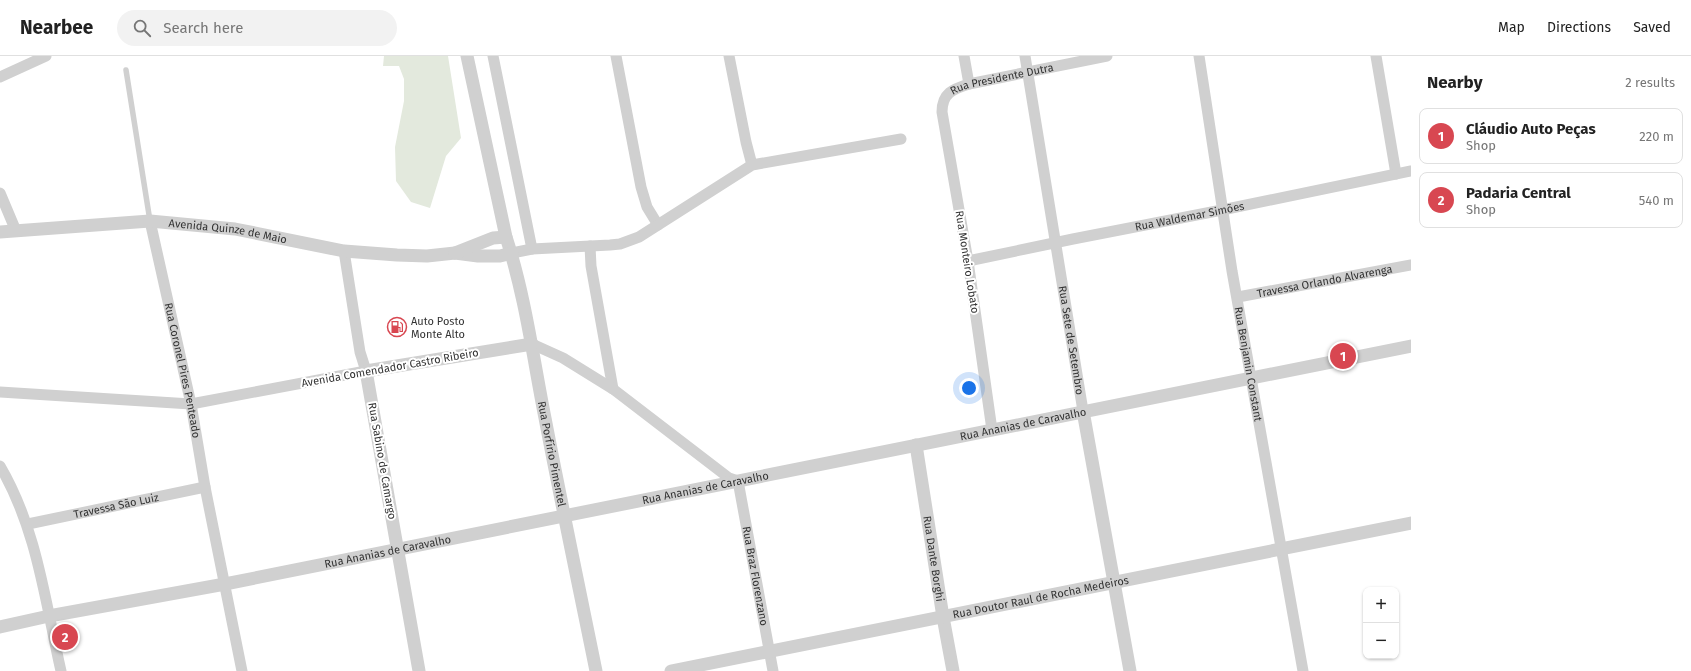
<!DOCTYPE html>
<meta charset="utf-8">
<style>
body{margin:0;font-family:"Fira Sans",sans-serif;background:#f2f2f2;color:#222}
.controls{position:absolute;right:12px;bottom:12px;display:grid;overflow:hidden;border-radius:8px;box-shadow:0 1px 3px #0004}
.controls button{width:36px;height:36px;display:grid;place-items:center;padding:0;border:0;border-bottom:1px solid #e0e0e0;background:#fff;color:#222;font:20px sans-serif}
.you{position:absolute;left:969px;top:332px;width:14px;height:14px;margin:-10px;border:3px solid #fff;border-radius:50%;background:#1a73e8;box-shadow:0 0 0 6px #1a73e833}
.badge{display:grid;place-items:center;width:26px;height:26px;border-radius:50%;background:#d84751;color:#fff;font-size:13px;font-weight:700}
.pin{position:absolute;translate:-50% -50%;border:2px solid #fff;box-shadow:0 1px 4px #0006}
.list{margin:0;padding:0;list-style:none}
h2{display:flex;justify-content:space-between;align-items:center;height:52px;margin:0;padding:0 16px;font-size:17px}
h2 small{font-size:13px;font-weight:400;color:#767676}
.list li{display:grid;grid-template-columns:26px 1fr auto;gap:12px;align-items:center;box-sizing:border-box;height:56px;margin:0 8px 8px;padding:0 8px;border:1px solid #e0e0e0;border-radius:8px}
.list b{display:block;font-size:15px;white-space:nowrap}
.list p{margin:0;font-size:13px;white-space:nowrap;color:#767676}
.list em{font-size:13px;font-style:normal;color:#767676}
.icon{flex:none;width:22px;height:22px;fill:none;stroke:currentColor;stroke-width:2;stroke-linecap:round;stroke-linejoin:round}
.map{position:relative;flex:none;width:1411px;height:615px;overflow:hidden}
header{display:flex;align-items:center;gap:24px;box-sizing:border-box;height:56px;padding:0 20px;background:#fff;border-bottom:1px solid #e0e0e0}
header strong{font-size:19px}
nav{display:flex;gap:22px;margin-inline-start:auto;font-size:14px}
.search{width:280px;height:36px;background:#f2f2f2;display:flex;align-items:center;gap:10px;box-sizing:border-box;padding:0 14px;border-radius:22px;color:#767676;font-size:15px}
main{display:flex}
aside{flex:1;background:#fff}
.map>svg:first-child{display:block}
.green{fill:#e3e9dd}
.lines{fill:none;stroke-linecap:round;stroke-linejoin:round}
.service{stroke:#d0d0d0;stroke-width:5.5}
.minor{stroke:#d0d0d0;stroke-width:11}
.tertiary{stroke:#d0d0d0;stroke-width:13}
.labels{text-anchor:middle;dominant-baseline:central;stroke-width:4;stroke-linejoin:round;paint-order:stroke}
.street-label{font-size:11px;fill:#333;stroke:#fff}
.poi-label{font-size:11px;fill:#333;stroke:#fff;text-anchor:start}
</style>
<header>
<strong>Nearbee</strong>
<div class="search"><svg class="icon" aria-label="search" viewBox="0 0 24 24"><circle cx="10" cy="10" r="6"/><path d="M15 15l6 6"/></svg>Search here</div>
<nav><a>Map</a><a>Directions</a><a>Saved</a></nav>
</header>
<main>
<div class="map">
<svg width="1411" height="615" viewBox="0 0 1411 615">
<rect width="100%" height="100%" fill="#fff"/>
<!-- green -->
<path class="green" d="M384,0H448L461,82L446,100L430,152L411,146L396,125L395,91L404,45V23L399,10H383Z"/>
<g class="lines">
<!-- service -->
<path class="service" d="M126,14L150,165"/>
<!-- minor -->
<g class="minor">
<path d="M493,0L532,193"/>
<path d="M616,0L641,131L647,151L658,169"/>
<path d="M729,0L746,86L752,109"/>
<path d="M964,0L969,28"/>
<path id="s1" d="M1025,0L1083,355"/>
<path id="s2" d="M1199,0L1232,215L1303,615"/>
<path d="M1376,0L1396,118"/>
<path d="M0,21L46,0"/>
<path d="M0,137L16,175"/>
<path id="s3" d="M150,165L191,348L205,431L242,615"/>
<path d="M590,190L591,210L613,333"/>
<path d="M512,197L532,193L610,189L620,188L639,181L752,109L901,83"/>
<path id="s4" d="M968,205L1073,183L1222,154L1411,115"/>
<path id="s5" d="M1238,241L1411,209"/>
<path id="s6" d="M532,288L563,302L613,333L729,422L738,425L773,615"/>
<path d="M0,336L191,348L366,315L360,296L344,195"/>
<path id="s7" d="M992,374L968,205L942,56C942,37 953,33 969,28L1107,0"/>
<path d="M0,410C37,473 45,545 61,615"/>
<path id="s8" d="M28,468L205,431"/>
</g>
<!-- tertiary -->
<g class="tertiary">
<path id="s9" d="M467,0L506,181C525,239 533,301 545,362C561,446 579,531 596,615"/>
<path id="s10" d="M0,176L150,165L235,173L344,195L397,199L427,200L455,197L478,200H500L512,197"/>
<path d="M455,197L493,182L506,181"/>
<path d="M1083,355L1130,615"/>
<path id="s11" d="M916,389L943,561L953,615"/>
<path id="s12" d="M0,571L49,560L225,528L1411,290"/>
<path d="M419,615L366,315L532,288"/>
<path id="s13" d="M671,615L1411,467"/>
</g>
</g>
<!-- icons -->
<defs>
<g id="fuel-ring" transform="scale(1)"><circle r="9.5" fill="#fff" stroke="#d84751" stroke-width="1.5"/><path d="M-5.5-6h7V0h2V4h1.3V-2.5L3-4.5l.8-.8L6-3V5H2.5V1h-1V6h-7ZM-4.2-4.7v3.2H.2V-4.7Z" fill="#d84751"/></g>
</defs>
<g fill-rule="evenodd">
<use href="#fuel-ring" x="397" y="271"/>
</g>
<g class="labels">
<!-- street labels -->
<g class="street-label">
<text stroke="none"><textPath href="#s7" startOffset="398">Rua Presidente Dutra</textPath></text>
<text stroke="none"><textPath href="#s4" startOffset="226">Rua Waldemar Simões</textPath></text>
<text stroke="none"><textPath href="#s10" startOffset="229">Avenida Quinze de Maio</textPath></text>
<text transform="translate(967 206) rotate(81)">Rua Monteiro Lobato</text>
<text stroke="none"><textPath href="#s5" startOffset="88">Travessa Orlando Alvarenga</textPath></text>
<text stroke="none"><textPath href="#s1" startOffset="288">Rua Sete de Setembro</textPath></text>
<text stroke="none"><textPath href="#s2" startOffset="312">Rua Benjamin Constant</textPath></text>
<text transform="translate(390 312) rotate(-10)">Avenida Comendador Castro Ribeiro</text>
<text stroke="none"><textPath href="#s3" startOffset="153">Rua Coronel Pires Penteado</textPath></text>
<text stroke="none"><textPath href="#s12" startOffset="1043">Rua Ananias de Caravalho</textPath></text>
<text stroke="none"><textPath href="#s9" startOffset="407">Rua Porfírio Pimentel</textPath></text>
<text transform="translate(382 405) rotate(80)">Rua Sabino de Camargo</text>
<text stroke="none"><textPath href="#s12" startOffset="719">Rua Ananias de Caravalho</textPath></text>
<text stroke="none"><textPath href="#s8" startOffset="90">Travessa São Luiz</textPath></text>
<text stroke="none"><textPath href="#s12" startOffset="395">Rua Ananias de Caravalho</textPath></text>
<text stroke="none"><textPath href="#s11" startOffset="115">Rua Dante Borghi</textPath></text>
<text stroke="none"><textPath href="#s6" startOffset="345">Rua Braz Florenzano</textPath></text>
<text stroke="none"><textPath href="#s13" startOffset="377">Rua Doutor Raul de Rocha Medeiros</textPath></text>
</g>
<!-- poi labels -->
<g class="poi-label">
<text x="411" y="265">Auto Posto<tspan x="411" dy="13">Monte Alto</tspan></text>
</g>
</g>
</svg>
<div class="controls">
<button>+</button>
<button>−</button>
</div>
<div class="you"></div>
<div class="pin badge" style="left:1343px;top:300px">1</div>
<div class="pin badge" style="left:65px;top:581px">2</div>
</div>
<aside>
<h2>Nearby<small>2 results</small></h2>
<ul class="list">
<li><span class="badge">1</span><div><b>Cláudio Auto Peças</b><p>Shop</p></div><em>220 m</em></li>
<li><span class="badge">2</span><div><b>Padaria Central</b><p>Shop</p></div><em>540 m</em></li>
</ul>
</aside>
</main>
